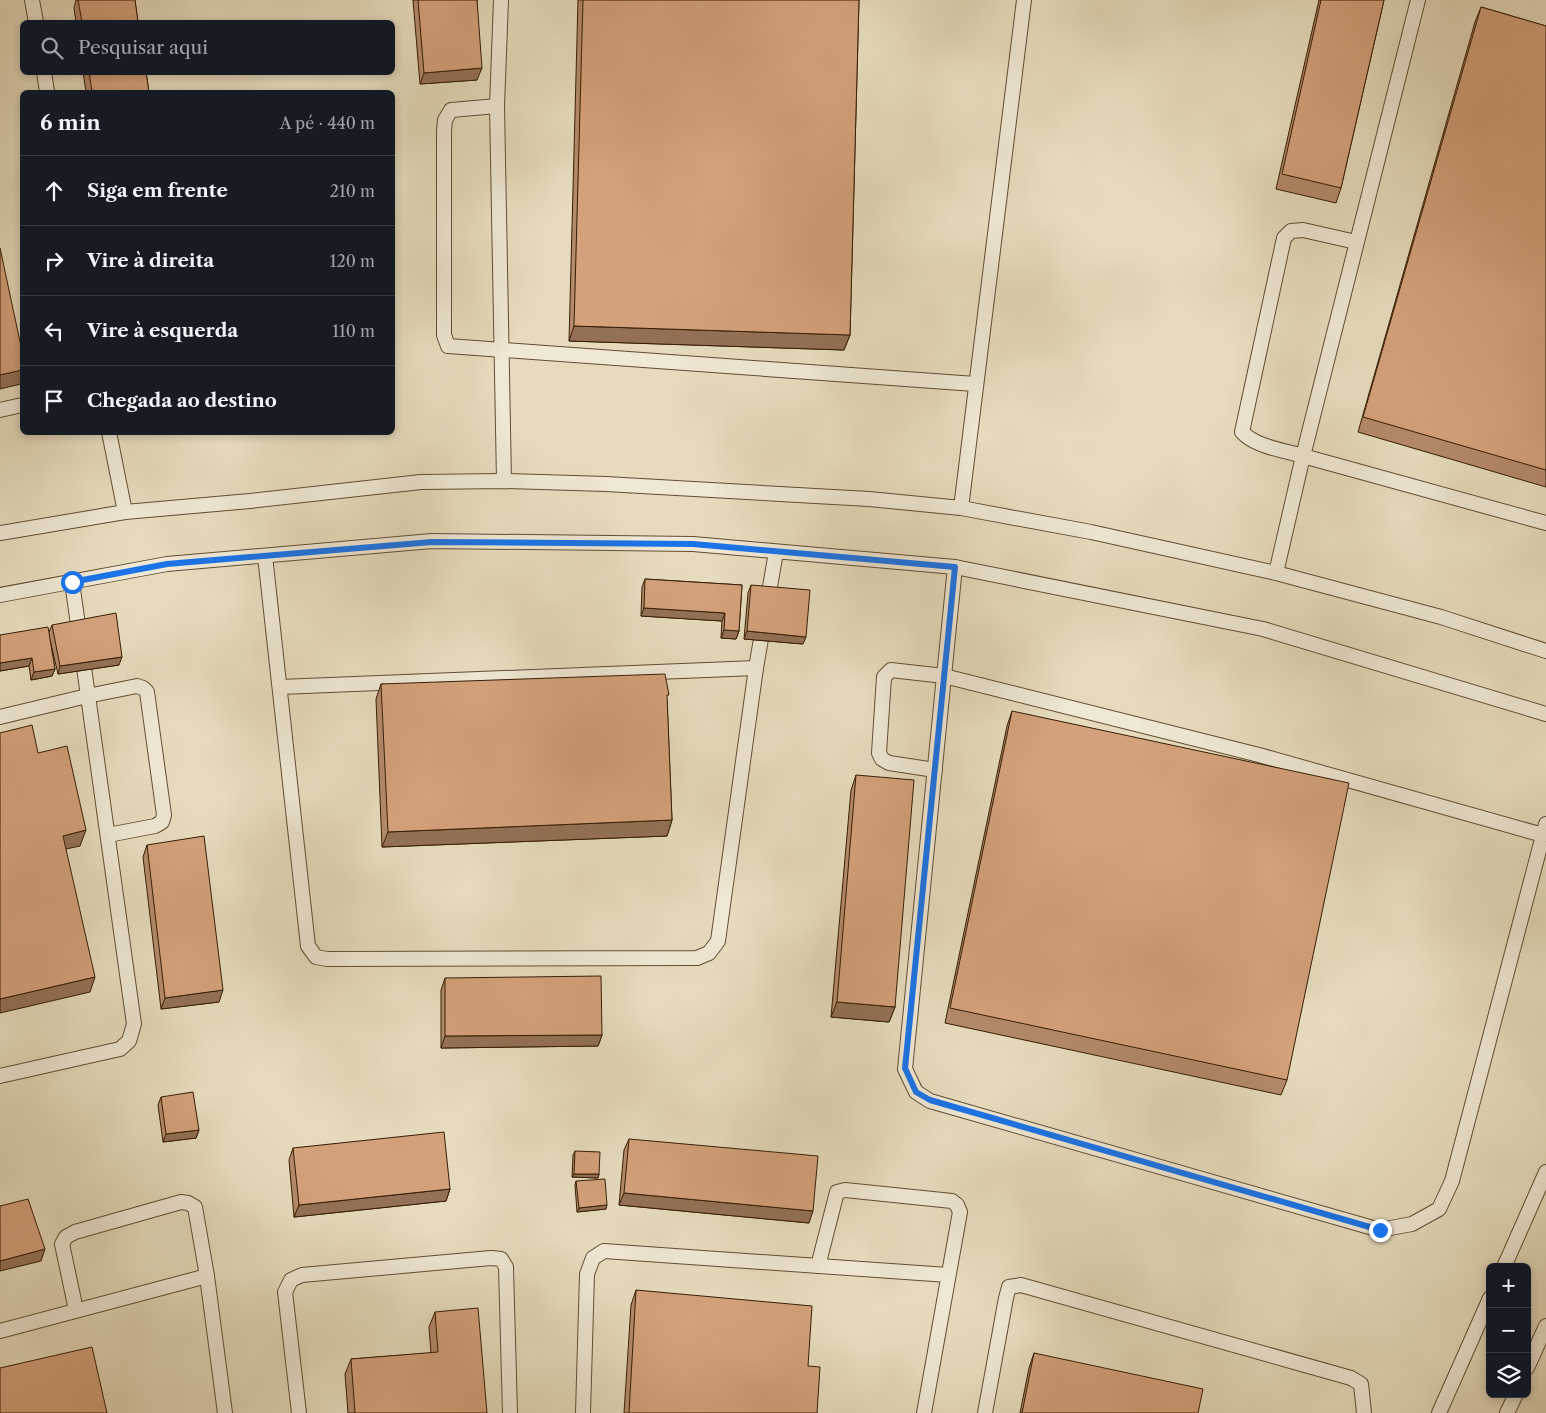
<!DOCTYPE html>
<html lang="pt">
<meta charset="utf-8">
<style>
body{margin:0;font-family:"Libre Caslon Text",serif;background:#242831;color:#f1f3f6}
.controls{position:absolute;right:15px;bottom:15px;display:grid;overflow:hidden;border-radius:8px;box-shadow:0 2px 8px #0003}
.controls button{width:45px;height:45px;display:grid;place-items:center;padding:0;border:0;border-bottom:1px solid #363941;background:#171b24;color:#f1f3f6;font:25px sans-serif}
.stop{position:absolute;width:15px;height:15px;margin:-11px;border:4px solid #1a73e8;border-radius:50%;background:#fff}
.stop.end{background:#1a73e8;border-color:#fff;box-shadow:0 1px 5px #0008}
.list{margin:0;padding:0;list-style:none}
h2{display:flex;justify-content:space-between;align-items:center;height:65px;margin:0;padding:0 20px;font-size:21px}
h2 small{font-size:16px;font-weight:400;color:#9ea1a6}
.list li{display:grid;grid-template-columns:32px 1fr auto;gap:15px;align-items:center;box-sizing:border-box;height:70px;padding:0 20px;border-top:1px solid #363941}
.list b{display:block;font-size:19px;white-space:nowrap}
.list em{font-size:16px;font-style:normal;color:#9ea1a6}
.icon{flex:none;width:28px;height:28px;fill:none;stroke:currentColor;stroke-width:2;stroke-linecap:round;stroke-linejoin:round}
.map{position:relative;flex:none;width:1546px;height:1413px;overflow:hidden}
.search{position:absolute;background:#171b24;box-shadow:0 2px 8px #0003;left:20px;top:20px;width:375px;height:55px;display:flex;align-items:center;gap:12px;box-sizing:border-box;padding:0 18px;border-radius:8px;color:#9ea1a6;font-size:19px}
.panel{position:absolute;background:#171b24;box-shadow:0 2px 8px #0003;left:20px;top:90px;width:375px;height:345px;border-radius:8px}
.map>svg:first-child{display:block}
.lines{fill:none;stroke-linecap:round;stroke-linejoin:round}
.service-casing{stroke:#624d32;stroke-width:16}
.service{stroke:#efe8d4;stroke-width:14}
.wall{fill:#b58a6a;stroke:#361d04}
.shaded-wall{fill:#947156;stroke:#361d04}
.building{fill:#d3a17b;stroke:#361d04}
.route{stroke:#1a73e8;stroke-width:6}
</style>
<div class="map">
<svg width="1546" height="1413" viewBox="0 0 1546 1413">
<rect width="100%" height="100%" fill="#e6dcbd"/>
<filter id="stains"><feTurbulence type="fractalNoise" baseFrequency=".004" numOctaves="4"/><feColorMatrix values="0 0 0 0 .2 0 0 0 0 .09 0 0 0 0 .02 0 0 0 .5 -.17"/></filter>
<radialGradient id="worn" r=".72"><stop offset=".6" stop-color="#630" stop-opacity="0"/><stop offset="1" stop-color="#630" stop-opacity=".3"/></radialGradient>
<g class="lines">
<!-- service casing -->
<g class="service-casing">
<g id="service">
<path d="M32,0L36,22"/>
<path d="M501,0L497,106L504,481"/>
<path d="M1418,0L1303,456L1546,523"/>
<path d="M44,72L47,92"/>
<path d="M497,106L451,110L445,120L444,131V335L448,346L975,384"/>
<path d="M0,410L22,405"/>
<path d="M109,432L125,512"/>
<path d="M961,508L1024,0"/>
<path d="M0,533L125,512L250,501L421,482L504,481L606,484L869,499L961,508L1091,532L1276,573L1441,617L1546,651"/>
<path d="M265,556L308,946L316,957L327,959L697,958L709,953L718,941L756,668L776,552"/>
<path d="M1276,573L1303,456C1283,450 1256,447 1242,432L1284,238L1291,231L1303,230L1356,242"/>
<path d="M0,595L167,564L432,541L693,544L955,567L1263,629L1546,714"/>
<path d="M280,687L756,668"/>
<path d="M0,717L87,696L137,686L143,688L147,692L164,815L162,822L155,826L108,835"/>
<path d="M935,770L889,763L882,759L879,753L884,677L891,670L944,676L955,567"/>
<path d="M1543,835L1259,755L944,676L905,1069L916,1092L930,1101L1380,1230L1412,1224L1439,1209L1452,1181L1546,824"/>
<path d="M0,1076L120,1049L129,1041L134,1024L72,582"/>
<path d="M818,1266L837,1192L845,1190L952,1201L957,1205L960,1212L924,1413"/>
<path d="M1504,1267L1546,1172"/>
<path d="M76,1310L62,1244L66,1237L75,1232L181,1202L188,1203L195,1207L207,1276L225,1413"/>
<path d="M0,1331L207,1276"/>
<path d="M1527,1368L1546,1326"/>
<path d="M299,1413L285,1292L291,1280L302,1275L491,1258L501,1259L506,1267L510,1413"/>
<path d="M583,1413L587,1274L593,1258L604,1251L948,1275"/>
<path d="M985,1413L1006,1298L1009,1287L1021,1285L1351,1378L1361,1384L1364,1413"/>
<path d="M1439,1413L1490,1298"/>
<path d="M1507,1413L1516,1394"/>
</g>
</g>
<!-- service -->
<use href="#service" class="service"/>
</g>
<!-- wall -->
<g class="wall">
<path d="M76,0H135L138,22H76L74,8Z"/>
<path d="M413,0H477V80L420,84Z"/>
<path d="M578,0H859L850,335L844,350L569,341Z"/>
<path d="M1319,0H1384L1341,188L1336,203L1276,189Z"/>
<path d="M1481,7L1546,26V487L1358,432L1475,22Z"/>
<path d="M83,72H146L149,92H86Z"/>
<path d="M645,579L742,585L739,631L736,639L721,638L722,621L641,616L642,587Z"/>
<path d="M751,585L803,644L744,639L748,593Z"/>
<path d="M52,625L119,665L58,674L50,640L55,669L52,676L31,680L29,666L0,671L49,632Z"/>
<path d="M381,684L667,701L672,820L667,836L382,847L376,699Z"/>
<path d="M1012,711L1287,1080L1281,1095L945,1023L1007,726Z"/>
<path d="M856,775L895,1007L889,1022L831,1017L851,790Z"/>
<path d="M147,845L219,1002L161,1009L143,857Z"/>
<path d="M445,978L602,1035L598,1046L441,1048V990Z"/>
<path d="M161,1097L199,1130L196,1138L163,1142L158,1105Z"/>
<path d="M629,1139L809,1223L619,1205L624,1150Z"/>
<path d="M293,1148L450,1189L446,1201L294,1217L289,1160Z"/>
<path d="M575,1151L599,1174L598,1178L572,1177L573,1155Z"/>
<path d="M576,1181L606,1209L577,1212L575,1185Z"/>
<path d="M636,1290L808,1366L817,1413H624L631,1305Z"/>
<path d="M435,1312L487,1413H348L345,1374L351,1359L431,1353L429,1327Z"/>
<path d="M1034,1353L1198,1413H1020L1029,1368Z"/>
</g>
<!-- shaded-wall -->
<g class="shaded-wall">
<path d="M482,68L477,80L420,84L424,73Z"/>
<path d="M574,326L850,335L844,350L569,341Z"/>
<path d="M22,370V380L21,384L0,389V375Z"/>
<path d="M644,608L725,613L722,621L641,616Z"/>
<path d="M724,630L739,631L736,639L721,638Z"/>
<path d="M747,631L806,637L803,644L744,639Z"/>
<path d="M122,657L119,665L58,674L60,666Z"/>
<path d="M32,658L29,666L0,671V663Z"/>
<path d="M55,669L52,676L31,680L34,672Z"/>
<path d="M672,820L667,836L382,847L388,832Z"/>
<path d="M86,830L80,846L57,851L63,836Z"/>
<path d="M95,977L90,992L0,1013V999Z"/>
<path d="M223,990L219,1002L161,1009L165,998Z"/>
<path d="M837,1002L895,1007L889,1022L831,1017Z"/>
<path d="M602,1035L598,1046L441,1048L445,1036Z"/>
<path d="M199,1130L196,1138L163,1142L166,1134Z"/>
<path d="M574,1174H599L598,1178L572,1177Z"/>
<path d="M450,1189L446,1201L294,1217L299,1205Z"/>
<path d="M624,1193L813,1211L809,1223L619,1205Z"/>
<path d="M607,1205L606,1209L577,1212L579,1208Z"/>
<path d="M45,1249L41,1261L0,1271V1261Z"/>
</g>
<!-- building -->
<g class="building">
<path d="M78,0H135L138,22H82Z"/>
<path d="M418,0H477L482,68L424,73Z"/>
<path d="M583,0H859L850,335L574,326Z"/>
<path d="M1321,0H1384L1341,188L1282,174Z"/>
<path d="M1481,7L1546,26V470L1363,417Z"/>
<path d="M89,72H146L149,92H92Z"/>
<path d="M0,248L22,351V370L0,375Z"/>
<path d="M645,579L742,585L739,631L724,630L725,613L644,608Z"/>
<path d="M751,585L810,590L806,637L747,631Z"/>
<path d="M116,613L122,657L60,666L52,625Z"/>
<path d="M48,627L55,669L34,672L32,658L0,663V635Z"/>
<path d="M665,674L669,695H667L672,820L388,832L381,684Z"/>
<path d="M1012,711L1349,783L1287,1080L950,1008Z"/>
<path d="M32,725L38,753L67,746L86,830L63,836L95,977L0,999V733Z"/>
<path d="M856,775L914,780L895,1007L837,1002Z"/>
<path d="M204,836L223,990L165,998L147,845Z"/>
<path d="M601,976L602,1035L445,1036V978Z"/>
<path d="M193,1092L199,1130L166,1134L161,1097Z"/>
<path d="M444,1132L450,1189L299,1205L293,1148Z"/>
<path d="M629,1139L818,1156L813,1211L624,1193Z"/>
<path d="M575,1151L600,1152L599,1174H574Z"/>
<path d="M605,1179L607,1205L579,1208L576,1181Z"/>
<path d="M28,1199L45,1249L0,1261V1206Z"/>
<path d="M636,1290L812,1306L808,1366L820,1367L817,1413H629Z"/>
<path d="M478,1308L487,1413H355L351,1359L438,1352L435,1312Z"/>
<path d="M92,1347L107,1413H0V1368Z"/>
<path d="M1034,1353L1203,1389L1198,1413H1022Z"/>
</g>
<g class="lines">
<!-- route -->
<path class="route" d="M72,582L167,564L432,542L693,544L955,567L905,1068L916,1092L930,1100L1380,1230"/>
</g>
<rect width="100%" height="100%" filter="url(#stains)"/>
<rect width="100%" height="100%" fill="url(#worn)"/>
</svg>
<div class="controls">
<button>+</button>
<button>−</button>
<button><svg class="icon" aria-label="layers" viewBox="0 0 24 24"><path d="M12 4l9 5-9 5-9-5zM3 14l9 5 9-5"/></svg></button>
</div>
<div class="stop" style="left:72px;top:582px"></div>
<div class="stop end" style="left:1380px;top:1230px"></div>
<div class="search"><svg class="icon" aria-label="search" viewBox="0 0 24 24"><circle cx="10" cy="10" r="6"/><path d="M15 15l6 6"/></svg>Pesquisar aqui</div>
<section class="panel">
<h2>6 min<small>A pé · 440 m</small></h2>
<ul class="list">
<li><svg class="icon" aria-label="ahead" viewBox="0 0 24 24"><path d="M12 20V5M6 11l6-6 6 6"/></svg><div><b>Siga em frente</b></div><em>210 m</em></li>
<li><svg class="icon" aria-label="right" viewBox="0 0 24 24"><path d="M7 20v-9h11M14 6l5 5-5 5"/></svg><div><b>Vire à direita</b></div><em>120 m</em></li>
<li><svg class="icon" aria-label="left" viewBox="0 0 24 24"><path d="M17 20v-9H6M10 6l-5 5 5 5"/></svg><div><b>Vire à esquerda</b></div><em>110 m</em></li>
<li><svg class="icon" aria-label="arrive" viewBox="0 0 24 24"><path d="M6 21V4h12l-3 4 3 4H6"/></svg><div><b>Chegada ao destino</b></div></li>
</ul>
</section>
</div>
